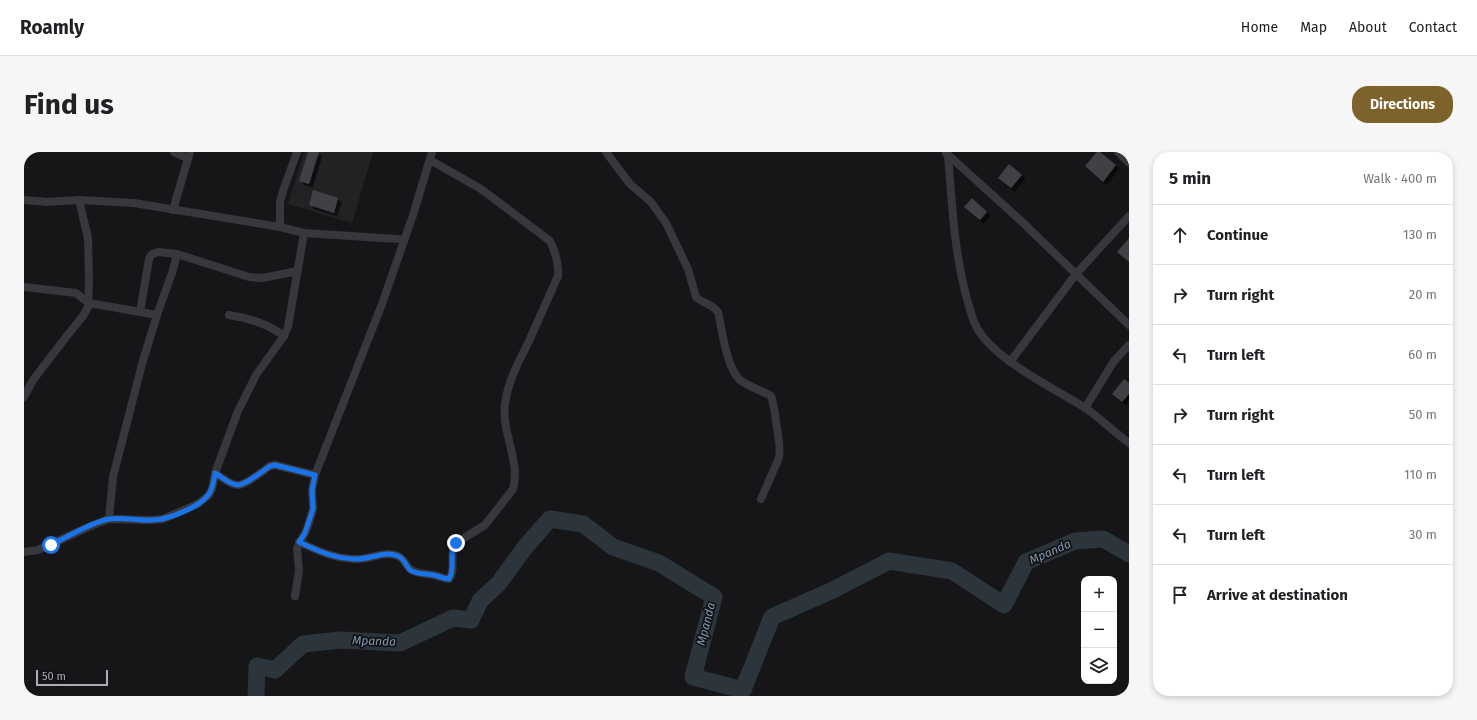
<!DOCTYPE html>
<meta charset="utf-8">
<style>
body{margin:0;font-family:"Fira Sans",sans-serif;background:#f6f6f6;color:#202124}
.controls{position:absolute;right:12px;bottom:12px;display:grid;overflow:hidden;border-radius:8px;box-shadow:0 2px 6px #0003}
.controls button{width:36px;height:36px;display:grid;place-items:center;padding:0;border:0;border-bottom:1px solid #e0e0e0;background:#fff;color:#202124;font:20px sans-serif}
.scale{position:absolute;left:12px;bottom:10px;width:72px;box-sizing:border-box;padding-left:4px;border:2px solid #a8adb8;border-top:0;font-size:11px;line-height:14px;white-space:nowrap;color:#a8adb8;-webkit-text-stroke:3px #111113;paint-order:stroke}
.stop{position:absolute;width:12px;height:12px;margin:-9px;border:3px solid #1a73e8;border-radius:50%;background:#fff}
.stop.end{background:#1a73e8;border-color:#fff;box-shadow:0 1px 4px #0008}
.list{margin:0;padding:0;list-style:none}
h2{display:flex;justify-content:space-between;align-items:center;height:52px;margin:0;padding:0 16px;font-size:17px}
h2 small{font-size:13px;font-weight:400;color:#757577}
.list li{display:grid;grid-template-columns:26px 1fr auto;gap:12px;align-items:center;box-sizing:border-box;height:60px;padding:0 16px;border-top:1px solid #e0e0e0}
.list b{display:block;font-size:15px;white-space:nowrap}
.list em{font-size:13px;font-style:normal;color:#757577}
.icon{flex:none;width:22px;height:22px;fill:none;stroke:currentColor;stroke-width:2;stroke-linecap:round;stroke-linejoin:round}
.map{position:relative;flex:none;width:1105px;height:544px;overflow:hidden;border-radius:16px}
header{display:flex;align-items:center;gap:24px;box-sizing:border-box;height:56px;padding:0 20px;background:#fff;border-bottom:1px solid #e0e0e0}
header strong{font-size:19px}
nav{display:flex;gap:22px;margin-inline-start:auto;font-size:14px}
.intro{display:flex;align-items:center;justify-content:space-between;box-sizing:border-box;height:96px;padding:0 24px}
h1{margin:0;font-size:28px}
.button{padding:10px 18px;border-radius:16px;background:#7e622b;color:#fff;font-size:14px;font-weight:700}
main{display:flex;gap:24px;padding:0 24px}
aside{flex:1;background:#fff;border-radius:16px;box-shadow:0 2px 6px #0003}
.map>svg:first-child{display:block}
.built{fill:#222225}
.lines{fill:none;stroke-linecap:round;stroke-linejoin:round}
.river{stroke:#2c353c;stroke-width:17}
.building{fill:#404145;filter:url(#shadow)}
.minor{stroke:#37383d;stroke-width:8}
.route{stroke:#1a73e8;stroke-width:5}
.labels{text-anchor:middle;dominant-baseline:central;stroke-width:3.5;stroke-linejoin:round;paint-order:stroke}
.water-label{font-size:12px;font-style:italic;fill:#7f9bb3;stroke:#111113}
</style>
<header>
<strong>Roamly</strong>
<nav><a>Home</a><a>Map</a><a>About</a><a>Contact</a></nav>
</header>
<div class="intro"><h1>Find us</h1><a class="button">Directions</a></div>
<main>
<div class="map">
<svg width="1105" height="544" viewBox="0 0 1105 544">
<defs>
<filter id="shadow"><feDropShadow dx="3.5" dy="3.5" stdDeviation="0" flood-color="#0009"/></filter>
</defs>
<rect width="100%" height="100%" fill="#161618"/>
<!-- built -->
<path class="built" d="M280,0H349L328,71L264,52Z"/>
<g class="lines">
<!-- river -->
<path class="river" d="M232,544L233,514L251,518L279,492L317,488L376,491L429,466L447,468L456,449L475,431L502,394L526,367L559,372L589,395L635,411L690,445L669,525L719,538L748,465L809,438L865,409L928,419L980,453L1002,410L1051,389L1079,387L1105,402"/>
</g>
<!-- building -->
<g class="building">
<path d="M284,0H295L285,32L275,29Z"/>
<path d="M1073,0H1076L1092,13L1079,30L1061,14Z"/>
<path d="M985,12L998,23L987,36L974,26Z"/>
<path d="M289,38L314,46L310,61L285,53Z"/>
<path d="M948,46L963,60L956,68L940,55Z"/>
<path d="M1105,86V110L1093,100Z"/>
<path d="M1100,227L1105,231V242L1098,250L1088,242Z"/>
</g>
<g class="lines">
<!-- minor -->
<g class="minor">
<path d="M150,0L163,6"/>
<path d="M582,0L606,32L627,50L642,71L664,117L672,145C678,151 687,151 694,160C698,178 703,217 716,228C725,235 737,238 747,244C750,253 751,261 752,270C754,282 757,293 755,306L737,347"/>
<path d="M1094,0L1105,11"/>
<path d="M922,1L996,68L1105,173"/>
<path d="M924,3C928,51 930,100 943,147C946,157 948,167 953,176C970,207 1029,236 1060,255C1076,266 1090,280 1105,291"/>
<path d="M0,48L23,50L55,48L110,51L256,75L280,81L374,87"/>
<path d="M149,58L166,0"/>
<path d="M256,75V50L259,39L273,0"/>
<path d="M0,135L52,141L65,151L133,163"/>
<path d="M116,160L125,107L128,102L134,100L153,102L225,125L238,126L274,119"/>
<path d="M205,163C225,166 244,172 260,184"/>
<path d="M986,210L1052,122L1105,64"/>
<path d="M0,245L9,228L42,185L59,164L64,155L65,127L64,86L55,48"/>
<path d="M1061,256L1090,209L1105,193"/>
<path d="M191,321C198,325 206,333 214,333C222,333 239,319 246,314L251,313L291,323"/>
<path d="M85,367L89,325L118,212L133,163L149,118L153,102"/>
<path d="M275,390C294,399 309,406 331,407C346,408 359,398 374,404C380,406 382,414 386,417C393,423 405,421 413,424C418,425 420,427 425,427C433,417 424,401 432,391L461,373L489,337C497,311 477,279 481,252C484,229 495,209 505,189C515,167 524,146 534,124C535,111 532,101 526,89L457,37L406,8"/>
<path d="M0,400L14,398L69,373L85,367L128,368L139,367L174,352L185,343L188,337L191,321L214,259L232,223L260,184L264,175L280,81"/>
<path d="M271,444L275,419L273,396L283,377L289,357L288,338L291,323L358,152L389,63L408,0"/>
</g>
</g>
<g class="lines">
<!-- route -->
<path class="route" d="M27,393C43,385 68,370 85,367C99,365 114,369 128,368C144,368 176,355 185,342C189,336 190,328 191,321C198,325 206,333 214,333C221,333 239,319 246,314L251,313L291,323L288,338L289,357L281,381L275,390C294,399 309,406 331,407C346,408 359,398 374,404C380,406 382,414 386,418C393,423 405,421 413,424C417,425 420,427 425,427C432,417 424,401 432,391"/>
</g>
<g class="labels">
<!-- water labels -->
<g class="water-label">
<text transform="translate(1026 400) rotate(-24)">Mpanda</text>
<text transform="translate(682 472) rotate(-76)">Mpanda</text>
<text transform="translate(350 489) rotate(2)">Mpanda</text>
</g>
</g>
</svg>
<div class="controls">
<button>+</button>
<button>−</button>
<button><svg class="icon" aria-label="layers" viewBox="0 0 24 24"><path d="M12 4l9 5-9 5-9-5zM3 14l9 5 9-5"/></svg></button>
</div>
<div class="scale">50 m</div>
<div class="stop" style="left:27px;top:393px"></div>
<div class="stop end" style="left:432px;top:391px"></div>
</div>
<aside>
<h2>5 min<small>Walk · 400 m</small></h2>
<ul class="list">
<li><svg class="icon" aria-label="ahead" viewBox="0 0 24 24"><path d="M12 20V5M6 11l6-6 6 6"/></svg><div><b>Continue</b></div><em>130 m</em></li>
<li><svg class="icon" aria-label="right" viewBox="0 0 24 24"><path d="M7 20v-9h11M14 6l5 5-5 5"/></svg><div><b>Turn right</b></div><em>20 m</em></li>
<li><svg class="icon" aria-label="left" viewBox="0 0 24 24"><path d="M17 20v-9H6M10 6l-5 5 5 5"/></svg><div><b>Turn left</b></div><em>60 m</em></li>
<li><svg class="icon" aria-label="right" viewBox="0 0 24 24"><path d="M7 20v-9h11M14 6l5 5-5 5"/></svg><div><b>Turn right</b></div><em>50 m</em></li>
<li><svg class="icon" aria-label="left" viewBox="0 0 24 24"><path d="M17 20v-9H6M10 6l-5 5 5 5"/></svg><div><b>Turn left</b></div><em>110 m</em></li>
<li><svg class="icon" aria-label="left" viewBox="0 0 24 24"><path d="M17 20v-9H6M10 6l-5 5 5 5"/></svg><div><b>Turn left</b></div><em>30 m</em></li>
<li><svg class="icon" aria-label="arrive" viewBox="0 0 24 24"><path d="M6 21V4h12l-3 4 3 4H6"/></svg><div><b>Arrive at destination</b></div></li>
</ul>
</aside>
</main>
